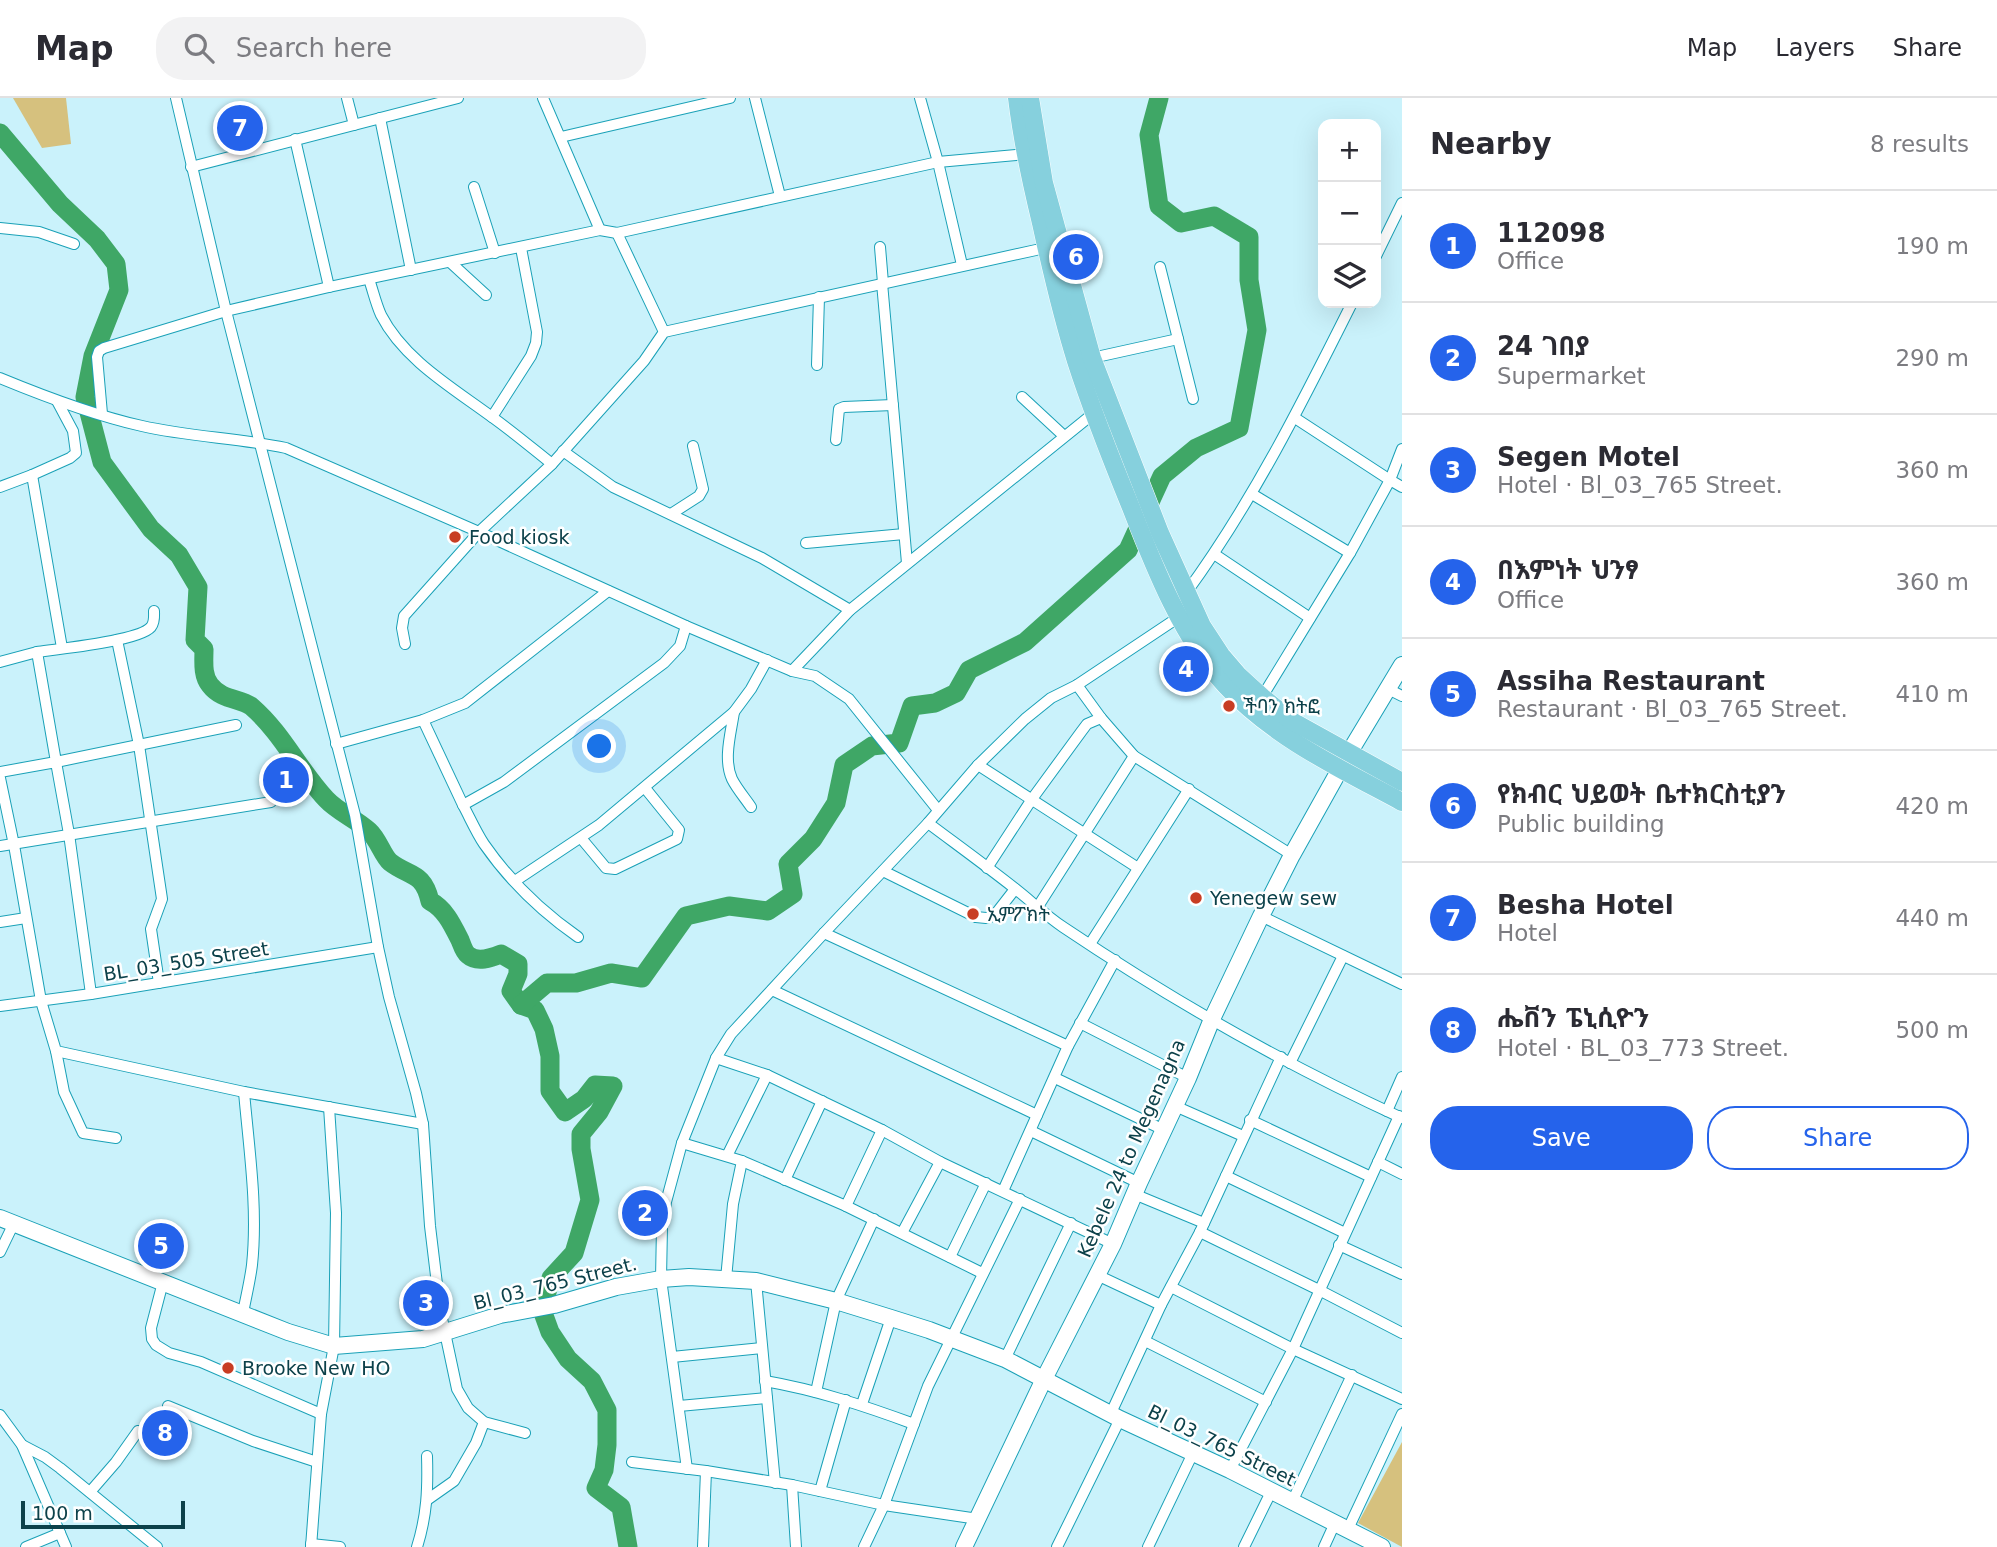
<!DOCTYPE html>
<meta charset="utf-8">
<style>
body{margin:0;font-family:"DejaVu Sans","Noto Sans Ethiopic",sans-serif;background:#f2f2f3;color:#2b2b33}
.controls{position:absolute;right:21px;top:21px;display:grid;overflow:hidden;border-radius:14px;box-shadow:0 7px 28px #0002}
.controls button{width:63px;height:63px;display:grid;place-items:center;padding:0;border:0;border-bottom:2px solid #e1e1e2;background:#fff;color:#2b2b33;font:35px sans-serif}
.scale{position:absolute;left:21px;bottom:18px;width:164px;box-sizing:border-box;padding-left:7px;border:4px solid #0c414a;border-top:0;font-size:19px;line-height:24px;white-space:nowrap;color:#0c414a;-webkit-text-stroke:5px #fff;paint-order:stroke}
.you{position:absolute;left:600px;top:649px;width:24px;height:24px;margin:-18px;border:5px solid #fff;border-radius:50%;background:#1a73e8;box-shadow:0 0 0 10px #1a73e833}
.badge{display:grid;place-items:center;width:46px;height:46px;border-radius:50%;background:#2563eb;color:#fff;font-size:23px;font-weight:700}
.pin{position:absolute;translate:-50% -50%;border:4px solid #fff;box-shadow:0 2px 7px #0006}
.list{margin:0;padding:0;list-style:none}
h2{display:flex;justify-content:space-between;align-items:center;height:91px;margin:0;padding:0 28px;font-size:30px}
h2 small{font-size:23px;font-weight:400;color:#7c7c81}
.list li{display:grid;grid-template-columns:46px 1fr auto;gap:21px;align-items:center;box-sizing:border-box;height:112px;padding:0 28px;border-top:2px solid #e1e1e2}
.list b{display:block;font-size:26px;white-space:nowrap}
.list p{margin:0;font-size:23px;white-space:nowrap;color:#7c7c81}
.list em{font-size:23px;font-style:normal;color:#7c7c81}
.actions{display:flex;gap:14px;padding:21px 28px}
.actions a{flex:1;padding:16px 0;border:2px solid #2563eb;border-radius:28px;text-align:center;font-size:24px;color:#2563eb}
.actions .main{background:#2563eb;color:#fff}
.icon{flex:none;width:38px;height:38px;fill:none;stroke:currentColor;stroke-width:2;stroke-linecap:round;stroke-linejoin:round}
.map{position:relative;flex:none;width:1402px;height:1449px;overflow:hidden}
header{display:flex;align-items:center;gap:42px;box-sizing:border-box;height:98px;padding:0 35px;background:#fff;border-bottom:2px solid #e1e1e2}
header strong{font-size:33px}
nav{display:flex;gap:38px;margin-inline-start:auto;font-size:24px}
.search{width:490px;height:63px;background:#f2f2f3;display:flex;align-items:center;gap:18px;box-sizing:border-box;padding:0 24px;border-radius:28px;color:#7c7c81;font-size:26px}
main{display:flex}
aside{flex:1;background:#fff}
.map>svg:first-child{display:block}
.green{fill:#d6c17e}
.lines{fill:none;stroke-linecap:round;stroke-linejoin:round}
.river{stroke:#3fa766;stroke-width:19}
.street-casing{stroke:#1aa1b7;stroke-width:12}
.secondary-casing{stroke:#1aa1b7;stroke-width:18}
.primary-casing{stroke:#fff;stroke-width:19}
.street{stroke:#fff;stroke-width:10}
.secondary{stroke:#fff;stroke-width:16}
.primary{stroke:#86d0dd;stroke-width:18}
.poi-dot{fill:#c83d23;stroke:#fff;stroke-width:2.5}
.labels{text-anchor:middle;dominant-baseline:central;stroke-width:5;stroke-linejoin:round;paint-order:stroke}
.poi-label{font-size:19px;fill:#0c414a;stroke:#fff;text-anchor:start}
.street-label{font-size:19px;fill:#0c414a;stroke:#fff}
</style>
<header>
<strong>Map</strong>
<div class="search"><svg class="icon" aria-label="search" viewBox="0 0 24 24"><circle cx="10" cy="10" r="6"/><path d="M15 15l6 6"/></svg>Search here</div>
<nav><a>Map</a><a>Layers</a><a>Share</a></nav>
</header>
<main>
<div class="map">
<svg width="1402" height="1449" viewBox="0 0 1402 1449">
<rect width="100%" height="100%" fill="#caf2fb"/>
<!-- green -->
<g class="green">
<path d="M13,0H66L71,46L42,50Z"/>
<path d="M1402,1344V1449L1358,1425Z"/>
</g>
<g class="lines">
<!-- river -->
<g class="river">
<path d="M0,35L60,106L97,141L116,166L119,192L93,258L85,299L102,364L151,431L179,457L198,489L195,542L204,551C204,563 202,577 210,587C222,603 242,600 252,609C282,635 299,672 326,701C338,714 356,721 369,733C378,741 383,758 390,764C409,779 423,773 430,803C445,811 452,826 460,842C462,847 464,854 468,857C477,865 491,860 501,856L518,866V876L511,893L521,907L535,912L544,931L550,958V993L565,1014L584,1001L595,987L613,988L599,1014L581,1036V1051L590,1102L574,1155L551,1180L542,1212L550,1234L568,1261L592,1283L607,1312V1347L604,1372L596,1390L621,1409L628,1449"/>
<path d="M521,907L547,885H576L611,875L642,880L686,818L729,808L768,813L793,796L788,766L813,741L836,705L844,667L872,648L899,645L912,608L935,605L956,595L969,572L1025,544L1128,452L1162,378L1196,350L1239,330L1257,232L1249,182V139L1214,118L1181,125L1159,108L1149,37L1159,0"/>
</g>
<!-- street casing -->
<g class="street-casing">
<g id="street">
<path d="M176,0L226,213L355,717L378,849L389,899L416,995L423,1026L430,1128L440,1211L457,1291L468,1310L484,1324L525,1335"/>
<path d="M347,0L354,27"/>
<path d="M543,0L600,132"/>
<path d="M755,0L780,98"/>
<path d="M920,0L938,64L962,167"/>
<path d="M380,20L411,172"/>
<path d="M561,39L730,0"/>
<path d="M295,41L329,189"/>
<path d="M191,69L458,0"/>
<path d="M474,89L495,155"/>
<path d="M0,130L39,134L74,146"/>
<path d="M617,135L664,234"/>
<path d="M880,149L883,185"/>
<path d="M1376,158L1402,105"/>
<path d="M450,164L486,197"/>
<path d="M1160,169L1193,301"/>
<path d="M369,181C373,193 376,206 381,217C404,262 453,290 492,319C513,334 532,350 552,366"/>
<path d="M882,185L907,465"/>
<path d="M1092,260L1178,241"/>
<path d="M817,267L819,199"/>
<path d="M0,280C46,299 93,317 142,328C190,339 239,340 286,350L479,434L686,528L792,573L815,578L849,601L938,712"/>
<path d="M1022,299L1064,338"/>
<path d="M102,316L97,259L99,253L104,250L226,213L329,189L600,132L617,135L938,64L1016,57"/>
<path d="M492,319L531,258L536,245L537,234L521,150"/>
<path d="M836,342L839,311L844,309L893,307"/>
<path d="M1402,351L1390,382L1402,389"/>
<path d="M563,353L613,389L762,460L850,512"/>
<path d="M32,377L70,360L76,355L73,333L57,303"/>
<path d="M0,389L32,377L62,550"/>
<path d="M1252,396L1350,455"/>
<path d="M671,416L699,398L703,391L693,348"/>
<path d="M806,445L904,436"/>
<path d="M1214,456L1310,520"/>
<path d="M1186,495C1252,405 1302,305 1352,205"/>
<path d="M117,542L139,647L162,801L151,831L159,885"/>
<path d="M405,546L402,530L404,518L479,434L552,366L644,263L664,234L1036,152"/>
<path d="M37,554C59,551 139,543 151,529C155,524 154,518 154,513"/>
<path d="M0,564L37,554L56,664L236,627"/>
<path d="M792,573L850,512L1094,315"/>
<path d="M1077,587L1101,620L1134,658L1292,757"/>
<path d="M1388,591L1402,598"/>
<path d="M1262,599L1350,455L1390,382L1295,320"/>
<path d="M734,614C731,635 723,661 732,681C737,691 745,700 751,709"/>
<path d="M423,622L463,707"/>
<path d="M336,646L423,622L465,605L608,493"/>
<path d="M978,667L1138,770"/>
<path d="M0,674L56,664L69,736L91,896"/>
<path d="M0,680L14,747L41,903L56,953L244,994L423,1026"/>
<path d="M928,725C956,746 985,767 1013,789C1030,802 1045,817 1063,829C1170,901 1284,966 1402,1020"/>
<path d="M581,740L606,770L615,771L677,741L679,732L645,690"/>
<path d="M0,748L271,704"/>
<path d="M987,770L1032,701L1081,634L1087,626L1101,620"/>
<path d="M883,773L976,819L986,820L994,818L1015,791"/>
<path d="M515,783L599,727L734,614L751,591L767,562"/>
<path d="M1037,810L1134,658"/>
<path d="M1261,818L1402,886"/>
<path d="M0,824L26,820"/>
<path d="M824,835L1068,948"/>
<path d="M578,839C542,814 509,782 484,746C476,734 470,720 463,707L504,684L664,565L680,548L686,528"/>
<path d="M1090,846L1189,691"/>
<path d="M772,892L1037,1017"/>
<path d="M0,908L91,896L378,849"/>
<path d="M1080,925L1188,980"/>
<path d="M56,953L64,994L83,1035L116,1040"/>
<path d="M716,960L767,977L882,1032L940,1064L1113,1146"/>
<path d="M1290,965L1343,858"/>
<path d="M1055,980L1164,1032"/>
<path d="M1175,1008L1243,1038"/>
<path d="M1387,1013L1402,979"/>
<path d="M1250,1022L1371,1079"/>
<path d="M1031,1033L1139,1085"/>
<path d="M682,1045L742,1063L846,1108L882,1032"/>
<path d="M727,1058L767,977"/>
<path d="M1378,1064L1402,1076"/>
<path d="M1226,1078L1345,1135"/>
<path d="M785,1082L822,1003"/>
<path d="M1003,1093L1068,948L1115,862"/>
<path d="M1134,1096L1204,1125"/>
<path d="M846,1108L982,1175"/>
<path d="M1200,1134L1319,1192L1402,1235"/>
<path d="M902,1135L940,1064"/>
<path d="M1339,1147L1402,1176"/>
<path d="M0,1154L14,1125"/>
<path d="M950,1159L986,1085"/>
<path d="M1097,1177L1161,1207"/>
<path d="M726,1181L733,1106L742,1063"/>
<path d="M756,1183L775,1385"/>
<path d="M163,1184L151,1230L152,1241L156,1247L169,1255L201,1264L321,1316"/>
<path d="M1171,1189L1293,1251L1402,1301"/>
<path d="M243,1215C246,1199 250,1183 252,1167C258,1110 249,1051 244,994"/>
<path d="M1145,1243L1266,1304"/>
<path d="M672,1259L762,1250"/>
<path d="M1005,1261L1071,1125"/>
<path d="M765,1283C817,1292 865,1308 914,1326"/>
<path d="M816,1294L836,1203L874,1121"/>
<path d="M862,1306L891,1220"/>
<path d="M168,1308L253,1343L317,1364"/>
<path d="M679,1308L767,1300"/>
<path d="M1111,1315L1161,1207L1200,1134L1281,959"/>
<path d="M0,1317L22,1347L66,1449"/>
<path d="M22,1347L45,1359L60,1370L157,1449"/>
<path d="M632,1364L706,1373L792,1387L884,1407L978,1421"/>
<path d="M687,1371L661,1181L662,1129L666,1104L682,1045L716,960L731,936L824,835L928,725L978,667L1025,621L1051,600L1077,587L1179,519"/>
<path d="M1230,1372L1293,1251L1399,1018"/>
<path d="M792,1387L796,1449"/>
<path d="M820,1393L846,1302"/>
<path d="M90,1394L116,1364L138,1333"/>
<path d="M427,1402L454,1383L476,1345L484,1324"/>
<path d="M1292,1404L1352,1277"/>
<path d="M1348,1431L1402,1316"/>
<path d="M311,1446L340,1449"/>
<path d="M26,1449L60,1435"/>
<path d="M311,1449L321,1316L334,1248L336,1115L329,1009"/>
<path d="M417,1449C427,1417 428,1391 427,1358"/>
<path d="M703,1449L706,1373"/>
<path d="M864,1449L884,1407L928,1288L1020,1101"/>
<path d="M1057,1449L1120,1321"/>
<path d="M1148,1449L1193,1355"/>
<path d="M1244,1449L1271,1394"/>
<path d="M1324,1449L1335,1425"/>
</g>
</g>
<!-- secondary casing -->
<g class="secondary-casing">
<g id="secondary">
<path d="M0,1120L288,1234L334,1248L423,1241L500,1217L554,1207L616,1189L661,1181L689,1179L756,1183L836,1203L891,1220L929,1232L1005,1261L1120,1321L1230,1372L1382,1449"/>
<path d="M964,1449L1044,1281L1113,1146L1139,1085L1188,980L1212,921L1261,818L1292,757L1349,655L1402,567"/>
</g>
</g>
<!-- primary casing -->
<g class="primary-casing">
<g id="primary">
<path d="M1017,0C1022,42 1031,84 1041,125C1051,171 1062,218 1076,263C1092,313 1112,363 1132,412C1155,471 1183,541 1226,588C1274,640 1341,671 1402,704"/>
<path d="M1030,0L1044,85L1092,260L1160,435L1202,528L1221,557L1239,578L1262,599L1292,623L1402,684"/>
</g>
</g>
<!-- street -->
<use href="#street" class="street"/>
<!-- secondary -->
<use href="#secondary" class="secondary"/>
<!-- primary -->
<use href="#primary" class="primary"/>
</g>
<!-- markers -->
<g class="poi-dot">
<circle cx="455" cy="439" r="7"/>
<circle cx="1229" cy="608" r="7"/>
<circle cx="1196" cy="800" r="7"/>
<circle cx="973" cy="816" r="7"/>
<circle cx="228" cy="1270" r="7"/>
</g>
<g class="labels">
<!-- poi labels -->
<g class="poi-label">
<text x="469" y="439">Food kiosk</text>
<text x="1243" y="608">ችባን ክትፎ</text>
<text x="1210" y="800">Yenegew sew</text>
<text x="987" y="816">ኢምፖክት</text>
<text x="242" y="1270">Brooke New HO</text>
</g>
<!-- street labels -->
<g class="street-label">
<text transform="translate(186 863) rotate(-9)">BL_03_505 Street</text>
<text transform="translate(1131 1050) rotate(-66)">Kebele 24 to Megenagna</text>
<text transform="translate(555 1185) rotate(-14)">Bl_03_765 Street.</text>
<text transform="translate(1222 1347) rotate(26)">Bl_03_765 Street</text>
</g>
</g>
</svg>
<div class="controls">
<button>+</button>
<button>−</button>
<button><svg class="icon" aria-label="layers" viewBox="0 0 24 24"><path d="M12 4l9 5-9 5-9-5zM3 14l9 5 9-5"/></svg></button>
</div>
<div class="scale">100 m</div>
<div class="you"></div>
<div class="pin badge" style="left:286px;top:682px">1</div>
<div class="pin badge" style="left:645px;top:1115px">2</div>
<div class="pin badge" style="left:426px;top:1205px">3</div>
<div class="pin badge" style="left:1186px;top:571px">4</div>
<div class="pin badge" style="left:161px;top:1148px">5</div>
<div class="pin badge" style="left:1076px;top:159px">6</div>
<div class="pin badge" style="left:240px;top:30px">7</div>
<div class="pin badge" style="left:165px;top:1335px">8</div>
</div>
<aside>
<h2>Nearby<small>8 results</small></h2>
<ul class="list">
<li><span class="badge">1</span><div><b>112098</b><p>Office</p></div><em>190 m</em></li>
<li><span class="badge">2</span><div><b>24 ገበያ</b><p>Supermarket</p></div><em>290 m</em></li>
<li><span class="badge">3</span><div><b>Segen Motel</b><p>Hotel · Bl_03_765 Street.</p></div><em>360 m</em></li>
<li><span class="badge">4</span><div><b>በእምነት ህንፃ</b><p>Office</p></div><em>360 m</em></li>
<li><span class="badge">5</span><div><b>Assiha Restaurant</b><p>Restaurant · Bl_03_765 Street.</p></div><em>410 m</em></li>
<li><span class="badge">6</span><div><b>የክብር ህይወት ቤተክርስቲያን</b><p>Public building</p></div><em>420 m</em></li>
<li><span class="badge">7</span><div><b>Besha Hotel</b><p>Hotel</p></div><em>440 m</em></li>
<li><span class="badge">8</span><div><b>ሔቨን ፔኒሲዮን</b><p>Hotel · BL_03_773 Street.</p></div><em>500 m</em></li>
</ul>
<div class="actions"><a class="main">Save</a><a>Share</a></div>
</aside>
</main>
